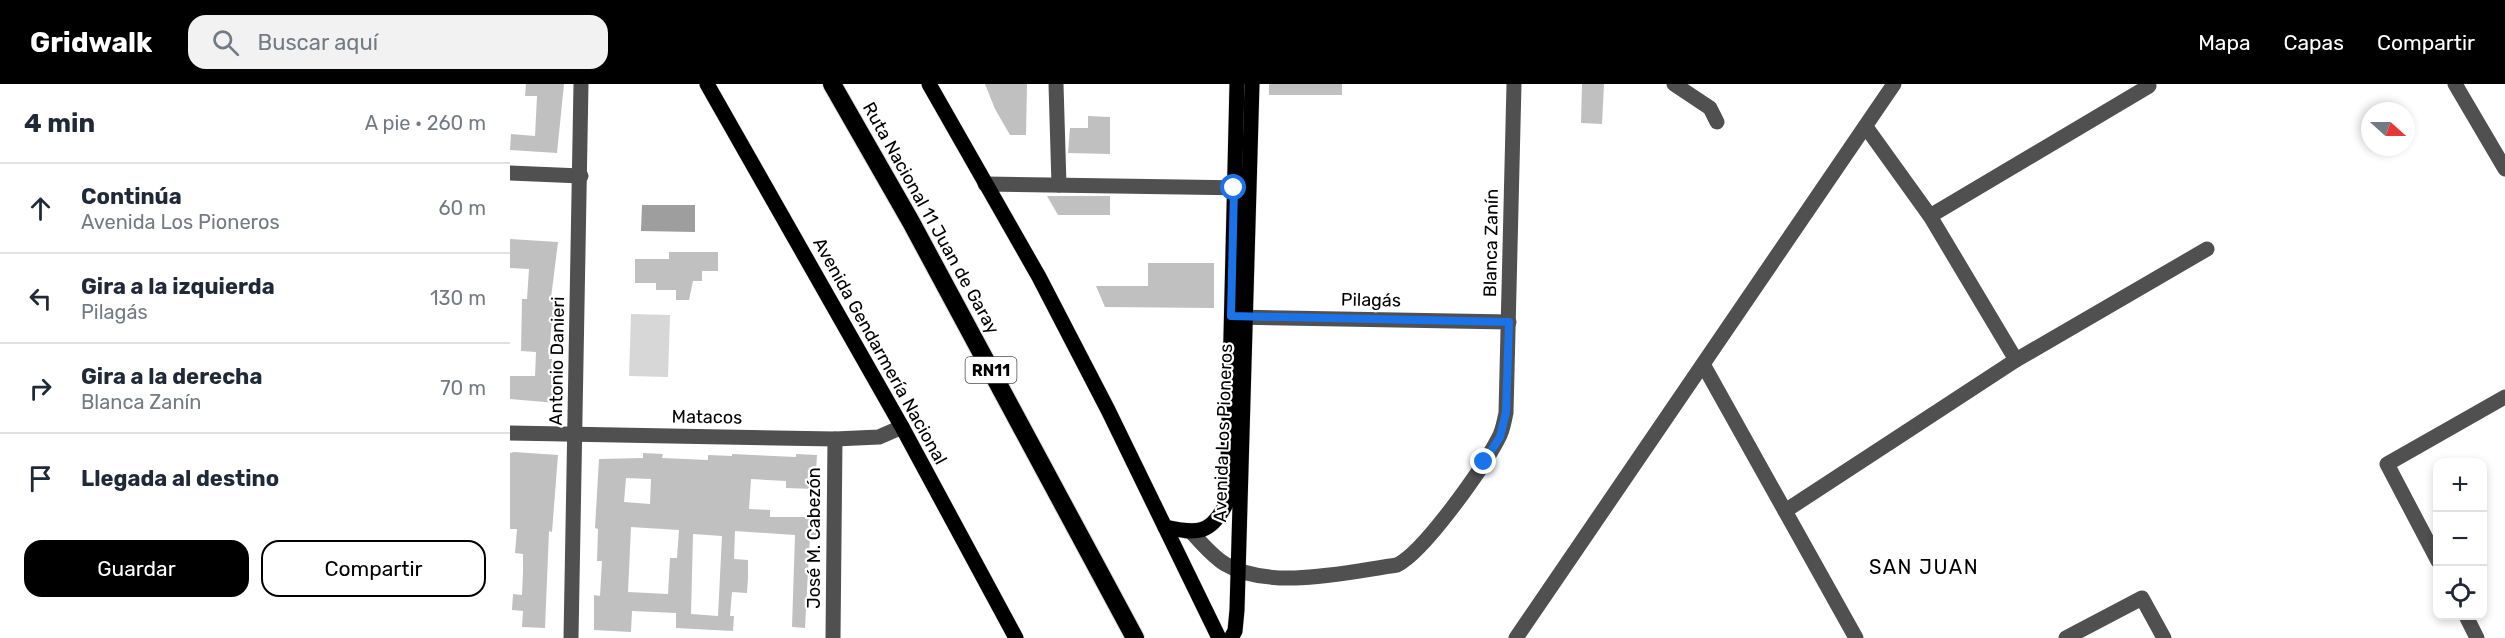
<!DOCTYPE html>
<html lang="es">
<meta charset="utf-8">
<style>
body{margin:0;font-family:Rubik,sans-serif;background:#f2f2f3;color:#1f2937}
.controls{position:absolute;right:18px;bottom:18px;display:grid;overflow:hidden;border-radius:12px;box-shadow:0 3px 9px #0003}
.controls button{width:54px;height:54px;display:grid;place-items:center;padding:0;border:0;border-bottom:2px solid #e0e1e3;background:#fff;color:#1f2937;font:30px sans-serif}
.compass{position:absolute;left:1851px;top:18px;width:54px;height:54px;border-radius:50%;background:#fff;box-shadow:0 3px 9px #0003;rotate:111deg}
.stop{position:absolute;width:18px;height:18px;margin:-14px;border:4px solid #1a73e8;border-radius:50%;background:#fff}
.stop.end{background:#1a73e8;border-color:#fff;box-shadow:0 2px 6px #0008}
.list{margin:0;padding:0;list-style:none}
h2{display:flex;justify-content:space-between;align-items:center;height:78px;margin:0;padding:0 24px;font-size:26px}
h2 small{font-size:20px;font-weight:400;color:#747a83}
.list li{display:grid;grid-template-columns:39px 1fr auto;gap:18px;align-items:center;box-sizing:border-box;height:90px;padding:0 24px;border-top:2px solid #e0e1e3}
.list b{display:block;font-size:22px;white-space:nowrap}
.list p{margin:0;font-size:20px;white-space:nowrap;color:#747a83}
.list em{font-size:20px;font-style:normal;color:#747a83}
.actions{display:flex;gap:12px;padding:18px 24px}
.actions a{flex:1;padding:14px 0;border:2px solid #000;border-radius:18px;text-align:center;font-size:21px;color:#000}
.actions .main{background:#000;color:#fff}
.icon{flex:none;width:33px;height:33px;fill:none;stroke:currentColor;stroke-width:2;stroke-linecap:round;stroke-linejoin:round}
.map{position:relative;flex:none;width:1995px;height:554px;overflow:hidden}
header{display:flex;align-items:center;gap:36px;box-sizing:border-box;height:84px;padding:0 30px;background:#000;color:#fff}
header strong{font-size:28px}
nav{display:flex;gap:33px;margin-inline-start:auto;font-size:21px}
.search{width:420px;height:54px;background:#f2f2f3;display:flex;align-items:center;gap:15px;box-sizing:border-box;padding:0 21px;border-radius:18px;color:#747a83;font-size:22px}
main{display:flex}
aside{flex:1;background:#fff}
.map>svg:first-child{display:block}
.green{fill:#d7d7d7}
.water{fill:#9e9e9e}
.building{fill:#c0c0c0;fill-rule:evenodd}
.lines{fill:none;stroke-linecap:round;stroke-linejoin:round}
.major-casing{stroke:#dbdbdb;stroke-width:16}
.highway-casing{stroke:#dbdbdb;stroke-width:20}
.minor{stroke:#505050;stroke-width:15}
.major{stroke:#000;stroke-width:15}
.highway{stroke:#000;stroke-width:18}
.route{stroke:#1a73e8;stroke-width:8}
.labels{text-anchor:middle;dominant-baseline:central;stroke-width:4.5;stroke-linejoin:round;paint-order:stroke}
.shield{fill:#fff;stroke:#4c4c4c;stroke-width:1.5}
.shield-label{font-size:16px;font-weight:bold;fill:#000}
.street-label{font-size:18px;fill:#000;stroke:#fff}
.neighbourhood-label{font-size:20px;letter-spacing:1.5px;fill:#000;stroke:#fff}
</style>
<header>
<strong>Gridwalk</strong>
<div class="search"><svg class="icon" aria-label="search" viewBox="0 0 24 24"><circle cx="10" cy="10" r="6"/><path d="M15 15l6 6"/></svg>Buscar aquí</div>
<nav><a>Mapa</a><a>Capas</a><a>Compartir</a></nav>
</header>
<main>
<aside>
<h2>4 min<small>A pie · 260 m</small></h2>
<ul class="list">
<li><svg class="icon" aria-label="ahead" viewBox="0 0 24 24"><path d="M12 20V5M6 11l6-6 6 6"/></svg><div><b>Continúa</b><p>Avenida Los Pioneros</p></div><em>60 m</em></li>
<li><svg class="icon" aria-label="left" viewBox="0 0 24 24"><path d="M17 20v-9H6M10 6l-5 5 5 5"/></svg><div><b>Gira a la izquierda</b><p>Pilagás</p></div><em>130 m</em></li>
<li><svg class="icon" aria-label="right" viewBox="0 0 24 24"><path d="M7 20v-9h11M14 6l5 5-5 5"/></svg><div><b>Gira a la derecha</b><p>Blanca Zanín</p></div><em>70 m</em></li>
<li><svg class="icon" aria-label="arrive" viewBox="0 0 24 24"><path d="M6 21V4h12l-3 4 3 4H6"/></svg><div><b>Llegada al destino</b></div></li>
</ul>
<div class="actions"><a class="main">Guardar</a><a>Compartir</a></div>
</aside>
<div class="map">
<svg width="1995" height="554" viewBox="0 0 1995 554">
<rect width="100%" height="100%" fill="#fff"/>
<!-- green -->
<path class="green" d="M121,230L160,231L158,293L119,292Z"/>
<!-- water -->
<path class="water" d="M132,121H185V148L131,147Z"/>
<!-- building -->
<g class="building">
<path d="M16,0H54L47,69L0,66L1,50L25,52L27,12H15Z"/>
<path d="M475,0H517L516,51H500L485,25Z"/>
<rect x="759" y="0" width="73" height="11"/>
<path d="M1072,0H1094L1092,40L1071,39Z"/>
<path d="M578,32L600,33V70L558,69L560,44H578Z"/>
<path d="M537,112H600V131H548Z"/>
<path d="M0,155L48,158L41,214L49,215L48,233H42L39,275H42L41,293H48L46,319L0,315V292H25L26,268L11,267L12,215H17L19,185L0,184Z"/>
<path d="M159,168H208V187H192V197H183L179,216H166V206H146V199H125V175H159Z"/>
<path d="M638,179H704V224L595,223L586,202H638Z"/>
<path d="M4,368L48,371L42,448L39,447L35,544L12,543L13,527L2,526L3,510L12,511L13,488V470L5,469L7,445H0V369Z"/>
<path d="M133,369L153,370L152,374L198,376V371L222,372V370L286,373V370L307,371L305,405L276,404V397L241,395L239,425L260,426V433H307L306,451H300L295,544L282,543L285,451L225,447L224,475L238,476V494L237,509L222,508L220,532H224L223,547L166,544V529L122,527L121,548L84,546V511L90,512L92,477H87L88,445L85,444L89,375L133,374ZM116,394L141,395L140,420L114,418ZM121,443L169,446L167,474H160L158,510L118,508ZM183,450L212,452L208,532L181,530Z"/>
</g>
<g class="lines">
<!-- major casing -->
<g class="major-casing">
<g id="major">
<path d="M197,0L392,343L506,554"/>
<path d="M419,0L529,193L598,326L709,554"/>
<path d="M655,443C687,450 701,451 717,418L727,0"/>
<path d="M721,554L725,547L727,526L742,0"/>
</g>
</g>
<!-- highway casing -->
<g class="highway-casing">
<path id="highway" d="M322,0L401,138L625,554"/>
</g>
<!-- minor -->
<g class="minor">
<path d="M546,0L549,101"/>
<path d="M1164,0L1200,24L1207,38"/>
<path d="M1945,0L1995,85"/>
<path d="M0,89L71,92"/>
<path d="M475,100L737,104"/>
<path d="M1420,132L1639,2L1638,0"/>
<path d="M723,233L999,238"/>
<path d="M1506,276L1697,165"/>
<path d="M1194,282L1346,554"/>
<path d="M0,349L325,355L369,353L392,343"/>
<path d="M1275,427L1506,276L1420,132L1356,43"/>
<path d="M681,448C692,459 702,472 715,480C761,507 837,488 887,481C914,468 973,384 988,355C993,347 994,337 996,329L1004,0"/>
<path d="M1928,477L1877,380L1995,313"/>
<path d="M1956,532L1967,554"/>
<path d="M61,554L71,0"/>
<path d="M323,554L325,355"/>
<path d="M1006,554L1384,0"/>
<path d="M1556,554L1632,514L1654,554"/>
</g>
<!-- major -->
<use href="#major" class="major"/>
<!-- highway -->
<use href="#highway" class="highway"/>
</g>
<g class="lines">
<!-- route -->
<path class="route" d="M724,104L721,232L999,238L996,328L990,353L974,378"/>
</g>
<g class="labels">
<!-- shield labels -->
<rect class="shield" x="455.5" y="273" width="51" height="26" rx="4.5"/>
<g class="shield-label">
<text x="481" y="286">RN11</text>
</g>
<!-- street labels -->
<g class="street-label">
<text transform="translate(421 134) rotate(61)">Ruta Nacional 11 Juan de Garay</text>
<text transform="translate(981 159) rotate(-89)">Blanca Zanín</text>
<text transform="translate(861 216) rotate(1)">Pilagás</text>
<text transform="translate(370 267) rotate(61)">Avenida Gendarmería Nacional</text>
<text transform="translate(47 277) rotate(-89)">Antonio Danieri</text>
<text transform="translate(197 333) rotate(1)">Matacos</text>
<text transform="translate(713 349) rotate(-88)">Avenida Los Pioneros</text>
<text transform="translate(304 454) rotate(-90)">José M. Cabezón</text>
</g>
<!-- neighbourhood labels -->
<g class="neighbourhood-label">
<text x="1414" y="483">SAN JUAN</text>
</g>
</g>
</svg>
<div class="controls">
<button>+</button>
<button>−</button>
<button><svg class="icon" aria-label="locate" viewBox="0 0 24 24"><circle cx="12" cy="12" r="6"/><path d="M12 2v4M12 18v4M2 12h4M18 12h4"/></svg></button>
</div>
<svg class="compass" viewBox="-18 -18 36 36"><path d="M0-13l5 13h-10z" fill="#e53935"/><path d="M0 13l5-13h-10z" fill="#747a83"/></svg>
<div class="stop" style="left:724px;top:104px"></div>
<div class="stop end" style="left:974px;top:378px"></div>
</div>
</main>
